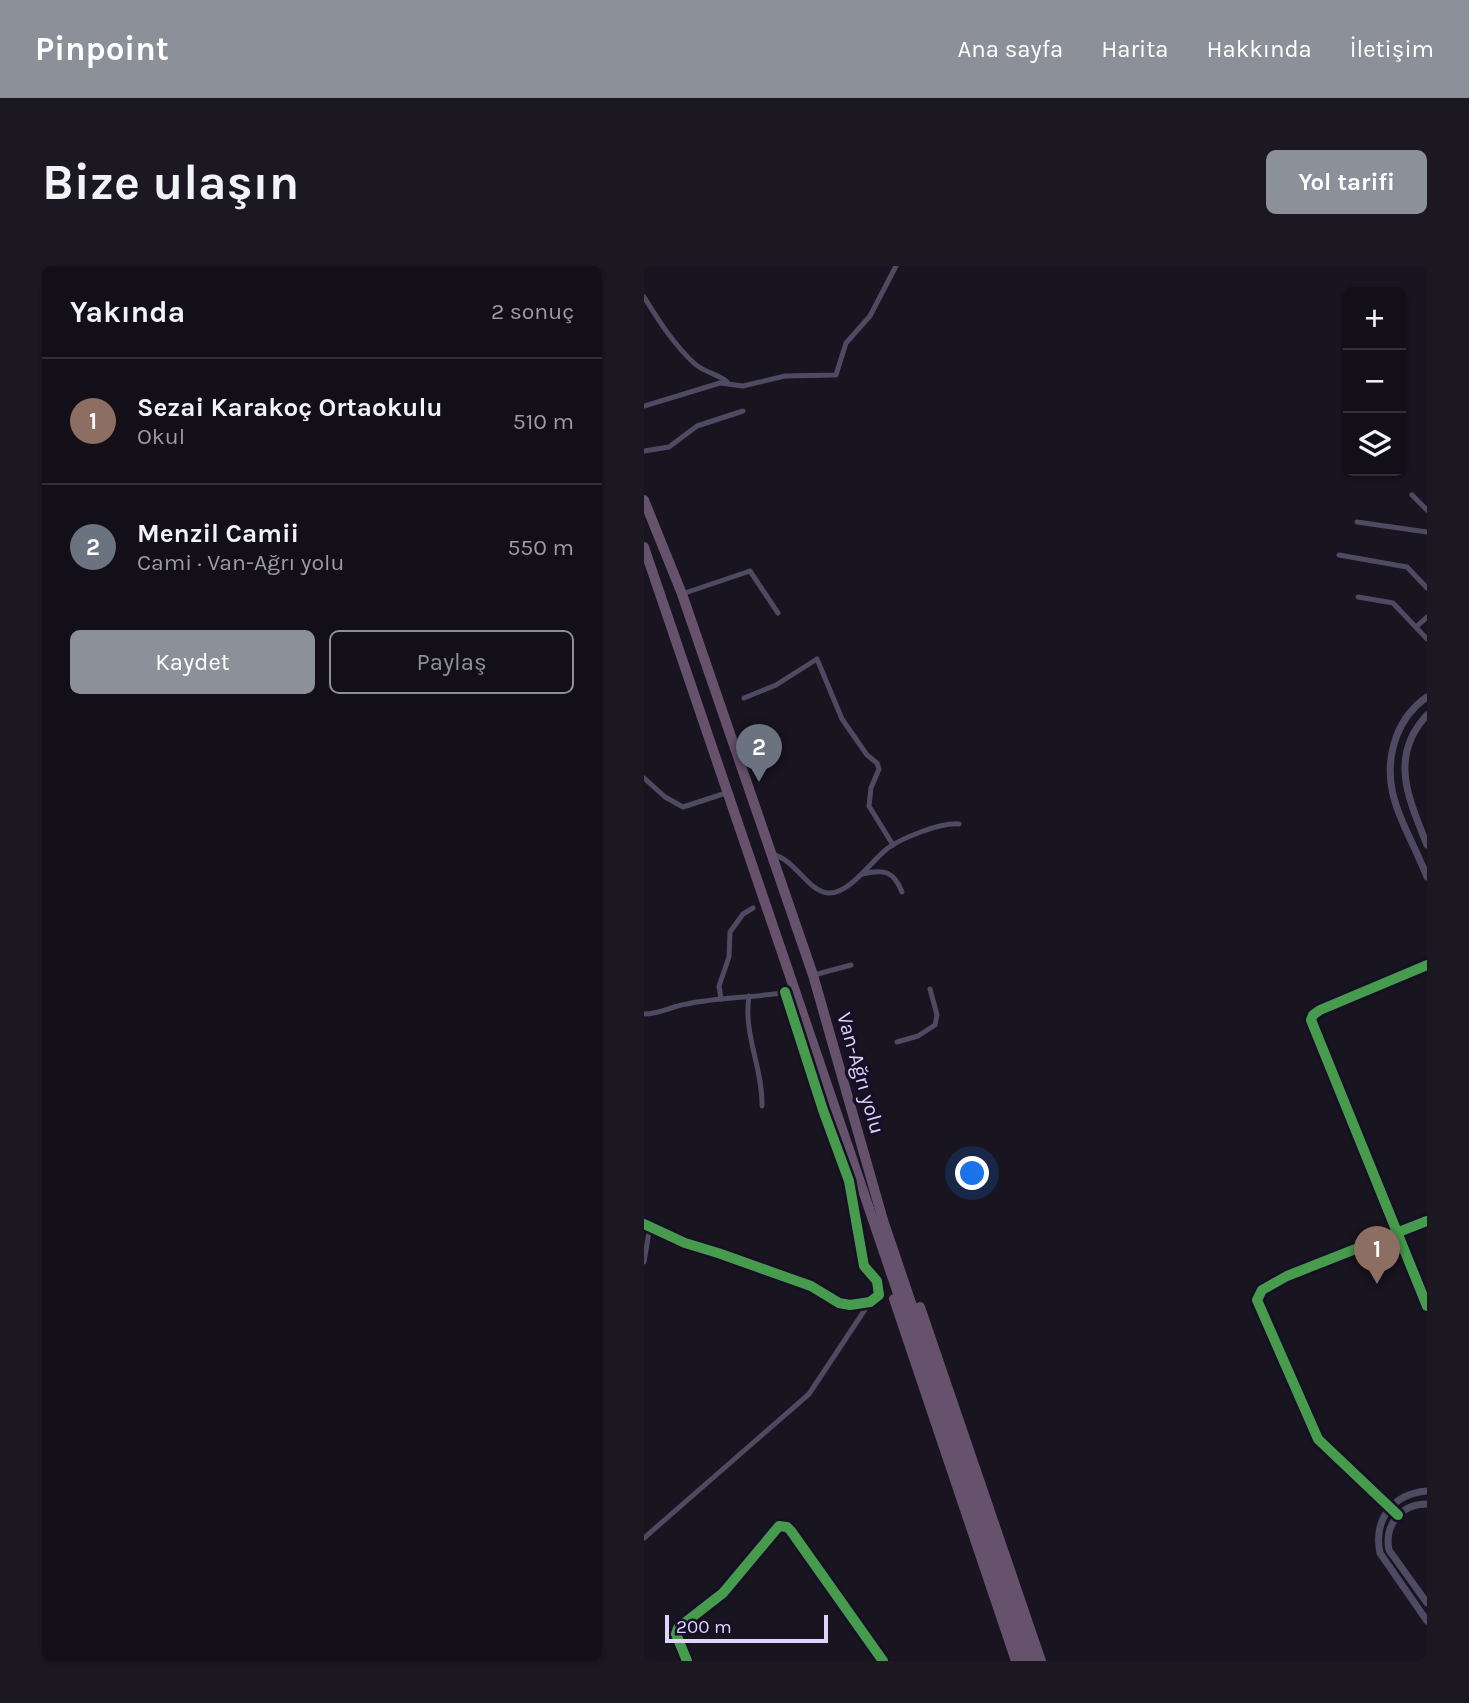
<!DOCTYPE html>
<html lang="tr">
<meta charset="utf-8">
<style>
body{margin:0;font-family:Karla,sans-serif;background:#1b1821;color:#f1f3f6}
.controls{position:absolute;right:21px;top:21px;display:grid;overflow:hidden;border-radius:10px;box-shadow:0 2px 5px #0004}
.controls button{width:63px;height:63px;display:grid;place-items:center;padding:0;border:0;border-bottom:2px solid #312f37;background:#120f18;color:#f1f3f6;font:35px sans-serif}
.scale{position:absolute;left:21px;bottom:18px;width:163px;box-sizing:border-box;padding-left:7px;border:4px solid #ded4fe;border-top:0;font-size:19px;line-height:24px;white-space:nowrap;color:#ded4fe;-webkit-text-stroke:5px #160f25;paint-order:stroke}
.you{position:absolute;left:329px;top:908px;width:24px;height:24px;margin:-18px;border:5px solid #fff;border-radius:50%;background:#1a73e8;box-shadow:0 0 0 10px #1a73e833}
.badge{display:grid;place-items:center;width:46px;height:46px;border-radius:50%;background:#8c9099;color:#fff;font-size:23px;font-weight:700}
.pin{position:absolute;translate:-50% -58px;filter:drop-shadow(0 2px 4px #0008)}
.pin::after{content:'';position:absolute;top:37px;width:24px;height:21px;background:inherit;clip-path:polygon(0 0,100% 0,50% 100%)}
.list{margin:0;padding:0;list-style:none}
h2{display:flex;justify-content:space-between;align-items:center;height:91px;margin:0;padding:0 28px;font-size:30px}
h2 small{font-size:23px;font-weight:400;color:#9c9ca2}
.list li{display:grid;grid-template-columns:46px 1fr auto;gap:21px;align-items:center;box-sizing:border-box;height:126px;padding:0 28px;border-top:2px solid #312f37}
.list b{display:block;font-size:26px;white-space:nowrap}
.list p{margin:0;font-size:23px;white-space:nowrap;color:#9c9ca2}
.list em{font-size:23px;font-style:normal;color:#9c9ca2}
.actions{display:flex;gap:14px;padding:21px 28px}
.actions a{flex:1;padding:16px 0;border:2px solid #8c9099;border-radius:10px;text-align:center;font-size:24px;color:#8c9099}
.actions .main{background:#8c9099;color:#fff}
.icon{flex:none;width:38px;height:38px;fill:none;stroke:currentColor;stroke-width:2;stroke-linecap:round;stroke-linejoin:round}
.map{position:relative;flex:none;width:783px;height:1395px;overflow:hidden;border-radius:10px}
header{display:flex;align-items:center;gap:42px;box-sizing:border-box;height:98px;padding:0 35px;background:#8c9099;color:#fff}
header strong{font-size:33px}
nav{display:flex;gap:38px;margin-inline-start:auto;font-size:24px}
.intro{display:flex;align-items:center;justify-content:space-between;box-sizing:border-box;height:168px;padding:0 42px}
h1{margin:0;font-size:49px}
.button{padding:18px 32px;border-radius:10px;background:#8c9099;color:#fff;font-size:24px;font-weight:700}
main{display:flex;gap:42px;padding:0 42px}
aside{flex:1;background:#120f18;border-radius:10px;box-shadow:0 2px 5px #0004}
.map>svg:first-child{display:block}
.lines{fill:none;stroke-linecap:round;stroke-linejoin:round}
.minor{stroke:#4e4a61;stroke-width:5}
.tertiary{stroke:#4e4a61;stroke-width:7}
.trunk{stroke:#66526c;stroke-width:10}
.cycleway-casing{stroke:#160f25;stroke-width:15}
.cycleway{stroke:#469c4c;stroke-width:10}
.labels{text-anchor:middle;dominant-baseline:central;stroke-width:7;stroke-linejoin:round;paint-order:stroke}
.street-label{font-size:21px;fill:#ded4fe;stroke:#160f25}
</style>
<header>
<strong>Pinpoint</strong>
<nav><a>Ana sayfa</a><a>Harita</a><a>Hakkında</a><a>İletişim</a></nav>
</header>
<div class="intro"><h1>Bize ulaşın</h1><a class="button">Yol tarifi</a></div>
<main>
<aside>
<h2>Yakında<small>2 sonuç</small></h2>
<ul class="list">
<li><span class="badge" style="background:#8d6e63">1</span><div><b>Sezai Karakoç Ortaokulu</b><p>Okul</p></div><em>510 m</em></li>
<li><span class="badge" style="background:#6b7280">2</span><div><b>Menzil Camii</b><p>Cami · Van-Ağrı yolu</p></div><em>550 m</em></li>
</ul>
<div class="actions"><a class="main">Kaydet</a><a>Paylaş</a></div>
</aside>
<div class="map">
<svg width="783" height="1395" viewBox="0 0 783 1395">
<rect width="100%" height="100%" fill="#181420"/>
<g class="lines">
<!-- minor -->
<g class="minor">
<path d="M0,31C15,55 30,79 51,98C61,107 78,109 84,117"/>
<path d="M0,140L76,117L99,120L141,110L192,109L202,77L226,50L252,0"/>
<path d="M0,185L25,181L53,160L99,145"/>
<path d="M768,229L783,244"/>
<path d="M713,256L783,266"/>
<path d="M695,289L763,301L783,322"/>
<path d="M38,328L106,305L134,347"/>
<path d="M714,331L749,337L783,373"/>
<path d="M772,361L783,351"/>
<path d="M100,432L132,419L173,393L198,453L223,489L233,497L235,503L227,522L225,540L249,579"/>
<path d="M0,512L21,531L39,541L82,527"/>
<path d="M127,588C151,592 163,625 184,627C205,629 228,594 244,582C258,572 297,556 315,558"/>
<path d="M219,608C240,603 250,605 258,626"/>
<path d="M783,699L676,744L669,749L667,754L783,1040"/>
<path d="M170,709L207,699"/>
<path d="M105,730C99,768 119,803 118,840"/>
<path d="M77,733L75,720L85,691L86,666L99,648L109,642"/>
<path d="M0,748C16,748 28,740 43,738C76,731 110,732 143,726"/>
<path d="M253,776L274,770L291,759L293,749L286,723"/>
<path d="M0,958L41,977L74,987L167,1020L195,1037L206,1039L226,1036L235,1029L233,1015L220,1000L205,915L179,844L141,726"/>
<path d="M0,996L6,960"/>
<path d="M754,1249L674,1173L613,1034L618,1024L643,1010L783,955"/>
<path d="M0,1272L165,1128L226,1036"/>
<path d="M43,1395L32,1368L34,1362L79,1327L135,1260L143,1261L147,1265L239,1395"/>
</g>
<!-- tertiary -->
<g class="tertiary">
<path d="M783,431C770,440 759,454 753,469C732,524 764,561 783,611"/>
<path d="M783,449C744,491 765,533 783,579"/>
<path d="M783,1225C749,1228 729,1253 736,1287L783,1355"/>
<path d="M783,1238C757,1238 740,1259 745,1284L783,1337"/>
</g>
<!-- trunk -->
<g class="trunk">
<path d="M0,234L38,328L169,709L239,954L388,1395"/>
<path d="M0,281L379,1395"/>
<path d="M250,1033L372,1395"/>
<path d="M276,1041L397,1395"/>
</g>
<!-- cycleway casing -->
<g class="cycleway-casing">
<g id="cycleway">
<path d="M783,699L676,744L669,749L667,754L783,1040"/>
<path d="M0,958L41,977L74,987L167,1020L195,1037L206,1039L226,1036L235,1029L233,1015L220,1000L205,915L179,844L141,726"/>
<path d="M754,1249L674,1173L613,1034L618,1024L643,1010L783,955"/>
<path d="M43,1395L32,1368L34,1362L79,1327L135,1260L143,1261L147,1265L239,1395"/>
</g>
</g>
<!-- cycleway -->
<use href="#cycleway" class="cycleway"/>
</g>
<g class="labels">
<!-- street labels -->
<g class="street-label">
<text transform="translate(217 807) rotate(74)">Van-Ağrı yolu</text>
</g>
</g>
</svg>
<div class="controls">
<button>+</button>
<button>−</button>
<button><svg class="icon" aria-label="layers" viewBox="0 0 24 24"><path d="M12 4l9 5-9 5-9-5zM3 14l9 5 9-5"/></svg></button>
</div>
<div class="scale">200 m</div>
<div class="you"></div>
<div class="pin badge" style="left:733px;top:1018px;background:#8d6e63">1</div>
<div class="pin badge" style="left:115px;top:516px;background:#6b7280">2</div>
</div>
</main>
